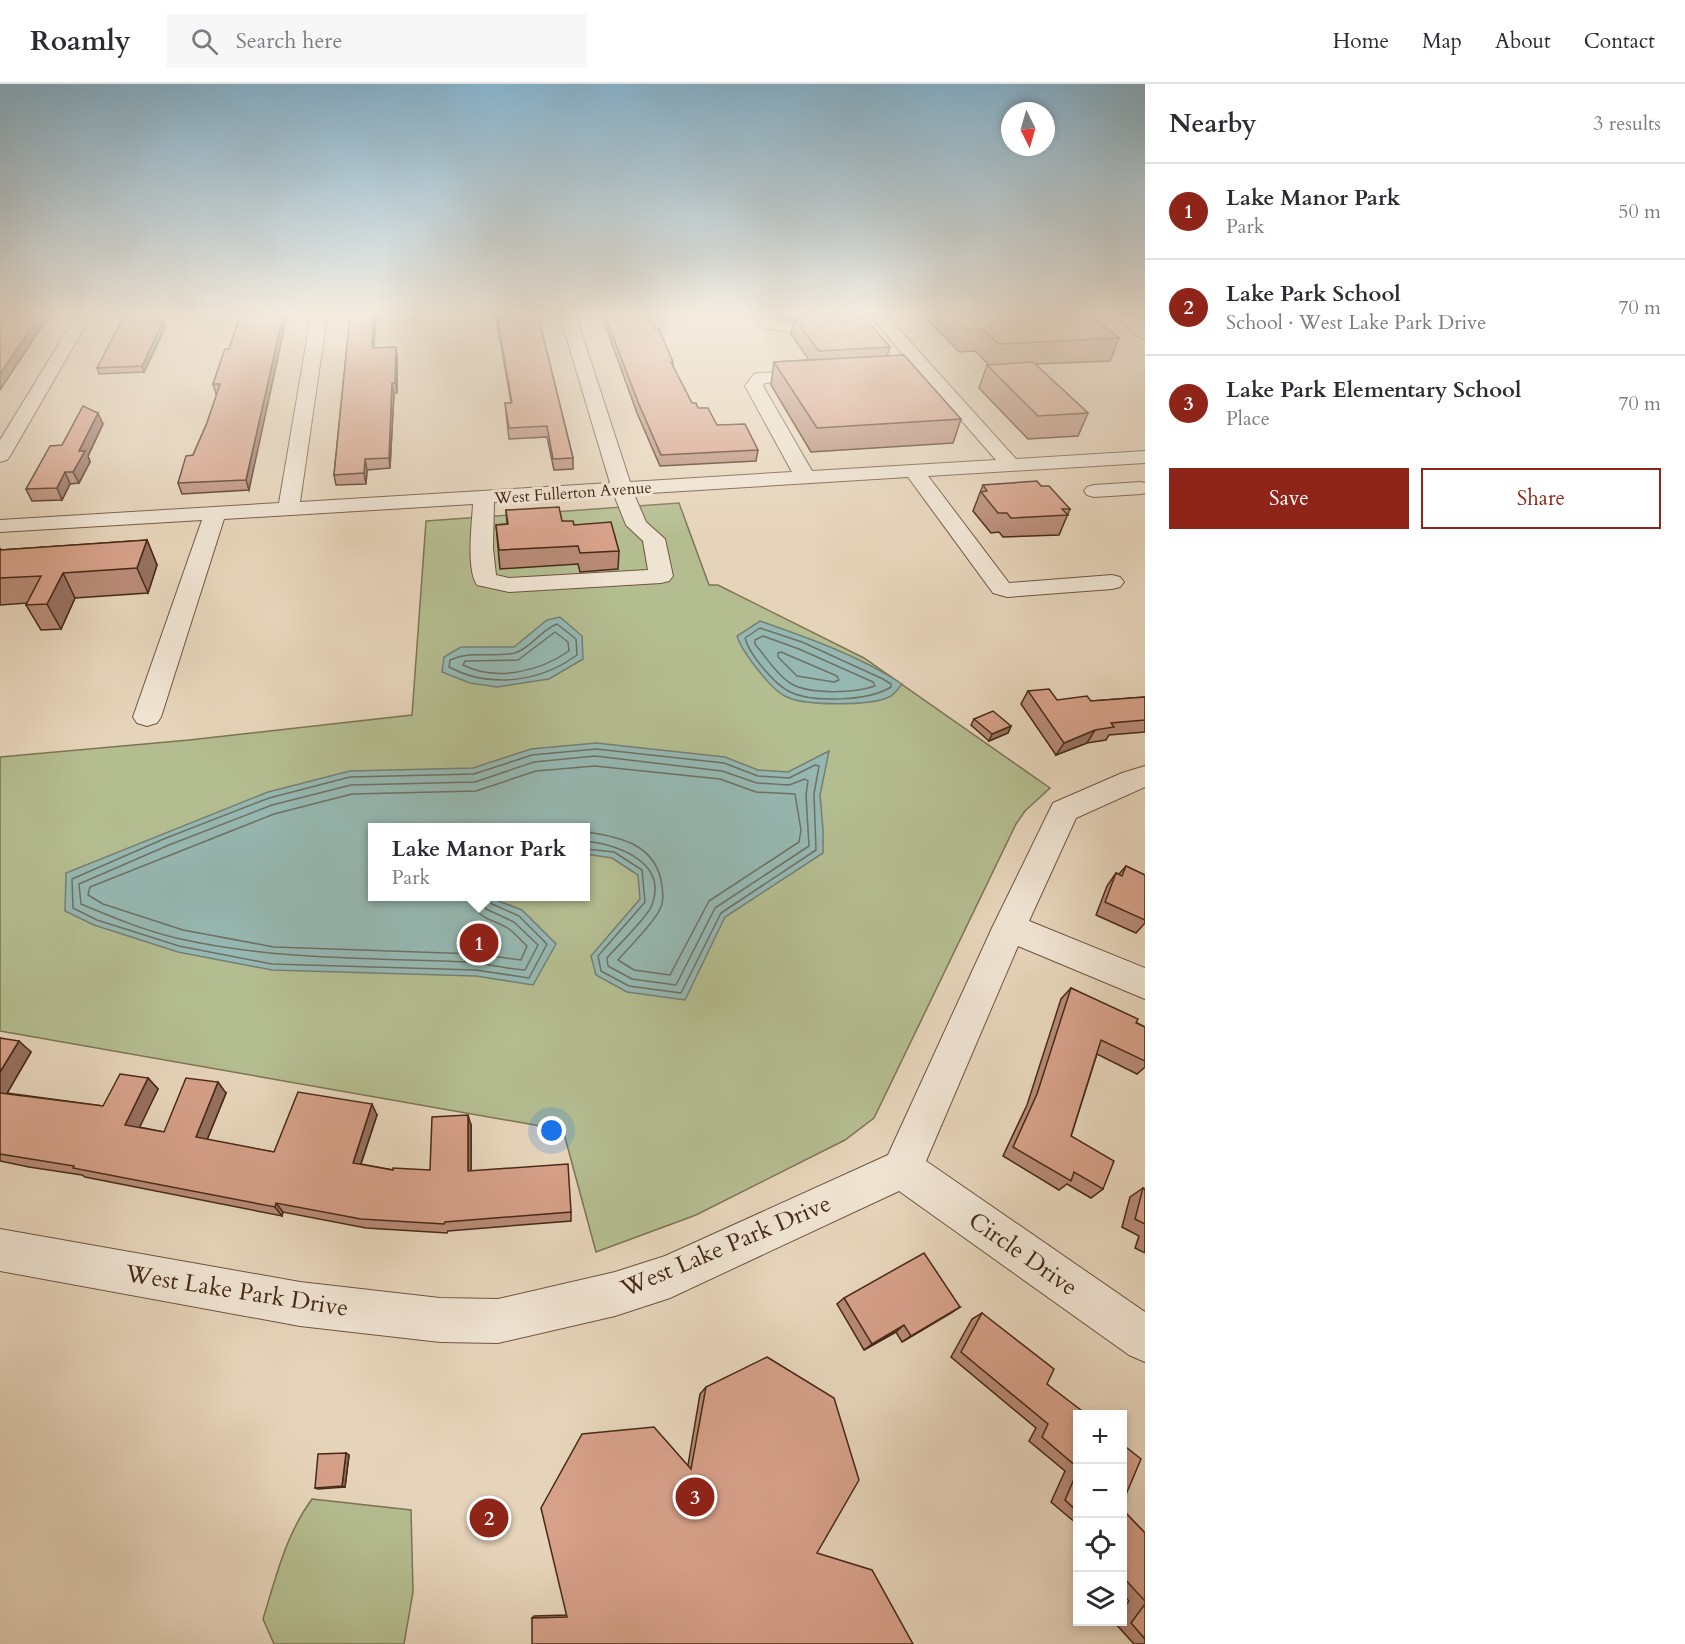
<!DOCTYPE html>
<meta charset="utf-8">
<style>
body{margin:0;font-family:Cardo,serif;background:#f7f7f7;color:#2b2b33}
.controls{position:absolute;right:18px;bottom:18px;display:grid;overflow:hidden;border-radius:0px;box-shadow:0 3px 9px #0003}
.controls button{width:54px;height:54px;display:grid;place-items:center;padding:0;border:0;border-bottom:2px solid #e1e1e2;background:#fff;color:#2b2b33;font:30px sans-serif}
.compass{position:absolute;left:1001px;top:18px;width:54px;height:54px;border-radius:50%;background:#fff;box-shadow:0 3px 9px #0003;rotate:175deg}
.you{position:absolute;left:552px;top:1047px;width:21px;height:21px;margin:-15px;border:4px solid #fff;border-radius:50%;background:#1a73e8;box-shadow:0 0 0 9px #1a73e833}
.badge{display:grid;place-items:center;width:39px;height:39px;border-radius:50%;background:#8f2418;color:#fff;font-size:20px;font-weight:700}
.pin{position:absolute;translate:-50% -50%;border:3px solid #fff;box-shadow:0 2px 6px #0006}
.popup{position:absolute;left:368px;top:739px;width:222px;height:78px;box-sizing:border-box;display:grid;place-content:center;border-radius:0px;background:#fff;filter:drop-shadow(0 2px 4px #0005);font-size:20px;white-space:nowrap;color:#7c7c81}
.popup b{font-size:22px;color:#2b2b33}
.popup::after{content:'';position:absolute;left:50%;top:100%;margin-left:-12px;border:12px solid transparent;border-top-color:#fff}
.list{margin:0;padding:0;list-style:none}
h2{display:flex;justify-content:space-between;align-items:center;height:78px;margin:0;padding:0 24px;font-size:26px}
h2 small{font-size:20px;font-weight:400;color:#7c7c81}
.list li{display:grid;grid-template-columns:39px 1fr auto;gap:18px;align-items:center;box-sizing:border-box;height:96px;padding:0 24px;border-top:2px solid #e1e1e2}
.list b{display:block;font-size:22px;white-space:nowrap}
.list p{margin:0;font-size:20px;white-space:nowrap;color:#7c7c81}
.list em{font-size:20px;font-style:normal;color:#7c7c81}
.actions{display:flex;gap:12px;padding:18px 24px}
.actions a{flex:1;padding:14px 0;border:2px solid #8f2418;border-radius:0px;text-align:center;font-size:21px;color:#8f2418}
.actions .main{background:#8f2418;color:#fff}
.icon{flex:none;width:33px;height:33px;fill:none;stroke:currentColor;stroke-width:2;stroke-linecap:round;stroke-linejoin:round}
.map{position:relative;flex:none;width:1145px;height:1560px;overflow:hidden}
header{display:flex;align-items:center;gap:36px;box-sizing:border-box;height:84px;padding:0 30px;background:#fff;border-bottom:2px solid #e1e1e2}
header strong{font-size:28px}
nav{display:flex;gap:33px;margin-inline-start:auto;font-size:21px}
.search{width:420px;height:54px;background:#f7f7f7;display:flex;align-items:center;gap:15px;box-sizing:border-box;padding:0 21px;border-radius:0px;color:#7c7c81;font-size:22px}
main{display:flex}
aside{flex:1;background:#fff}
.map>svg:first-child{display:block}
.green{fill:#b4bd90;stroke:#7e7453;stroke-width:1.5;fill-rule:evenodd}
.water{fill:#96b8b2;stroke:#767f74;stroke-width:1.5}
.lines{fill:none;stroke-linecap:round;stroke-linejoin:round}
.shore{stroke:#6e7164;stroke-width:1.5}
.minor-casing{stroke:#6f543f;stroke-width:2}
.minor{fill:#efe3d2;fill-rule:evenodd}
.wall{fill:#b88a76;stroke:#472a16;stroke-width:1.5}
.shaded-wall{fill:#967060;stroke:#472a16;stroke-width:1.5}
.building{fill:#d6a089;stroke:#472a16;stroke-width:1.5}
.labels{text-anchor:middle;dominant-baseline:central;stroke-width:6;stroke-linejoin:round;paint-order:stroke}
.far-street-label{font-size:16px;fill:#472a16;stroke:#efe3d2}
.near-street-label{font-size:24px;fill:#472a16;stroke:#efe3d2}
</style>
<header>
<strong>Roamly</strong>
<div class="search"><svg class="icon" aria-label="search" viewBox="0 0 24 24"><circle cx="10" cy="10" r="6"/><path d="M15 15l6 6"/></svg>Search here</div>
<nav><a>Home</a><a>Map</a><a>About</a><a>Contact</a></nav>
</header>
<main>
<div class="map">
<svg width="1145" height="1560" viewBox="0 0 1145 1560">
<rect width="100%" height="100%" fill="#e6d4ba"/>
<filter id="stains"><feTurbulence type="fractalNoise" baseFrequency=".00333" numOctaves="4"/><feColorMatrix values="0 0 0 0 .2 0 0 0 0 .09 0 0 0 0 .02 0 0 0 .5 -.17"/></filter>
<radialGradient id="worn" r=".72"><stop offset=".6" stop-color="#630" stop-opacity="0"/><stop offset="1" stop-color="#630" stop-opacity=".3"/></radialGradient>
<!-- green -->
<g class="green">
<path d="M679,419L709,501H718L864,574L1050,704L1025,727L1016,740L874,1034L845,1056L696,1131L596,1168L563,1046L0,947V673L189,656L412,631L426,437ZM372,744H586V812H372Z"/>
<path d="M312,1415L411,1426L413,1508L404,1560H274L263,1535C276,1493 286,1450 312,1415Z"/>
</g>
<!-- water -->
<g class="water">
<path d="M560,533L582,552L583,575L549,595L497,603L470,599L442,588L444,573L461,563H514L547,536Z"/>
<path d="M760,537C808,554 860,572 902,600C899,604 894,611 889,613C871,622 805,622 787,613C772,607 742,568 737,552Z"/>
<path d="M596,659L725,673L758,686L788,688L829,667L820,711L823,745V769L725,833L685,916L627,908L596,891L591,872L640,815L638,791L612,774L586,770V744H372V812L488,813L522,826L556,860L533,901L476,892L272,886L178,868L94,841L65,827L66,789L268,708L350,687L473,684L531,665Z"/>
</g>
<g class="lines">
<!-- shore -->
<g class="shore">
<path d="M557,540L576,555L577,571C540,598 490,605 449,583L450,576C472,566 492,574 515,569C531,564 541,546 557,540Z"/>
<path d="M760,544L802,558L883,595L891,600V603C869,617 813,619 790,608C774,600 749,570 745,554Z"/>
<path d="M555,548L568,558L569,567C540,587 497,598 463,581L465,577L518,576Z"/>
<path d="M763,552L799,565L873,598L875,602C855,609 809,611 790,599C776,590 766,573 755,560V556Z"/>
<path d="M781,568L837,592L839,596L834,598L797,592L778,573V569Z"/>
<path d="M472,812C476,838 492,833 509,845C516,850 521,857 527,862L521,876L476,870L274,863L183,846L103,820L88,811L90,803L274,730L352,710L476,707L536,687L595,682L720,695L756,708L795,710L801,746L799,758L709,817L670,891L634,886L618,876C629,863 654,839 660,825C664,818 663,810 662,802C657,761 622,753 586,748"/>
<path d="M481,812L486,825L514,838L538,861L525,886C505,885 486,879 466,878C368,874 272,876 176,854C143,846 112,833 81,820L79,800L169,761L272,721L351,701L475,698L534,678L595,672L722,687L757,699L789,701L805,695L808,697L806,711L809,762L715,824L676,901L632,895L608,882L607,874C617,862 648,833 652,821C668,778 618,761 586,757"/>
<path d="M488,812L492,820L519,832L547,860L529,894L476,886L272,880L179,862L97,836L73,824L72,795L166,754L269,714L350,693L474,690L532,671L596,665L724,679L758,692L789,694L815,681L819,682L814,710L816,766L721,829L681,909L629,902L601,887L598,872L645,818L642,786L614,768L586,765"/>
</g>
<!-- minor casing -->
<g class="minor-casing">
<g id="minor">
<path d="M76,232H91L10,372L7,376L0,378V356Z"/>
<path d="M311,232H327L300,418L610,399L560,232H576L630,398L792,388L745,302L754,290L760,289L814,286L820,287L823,291L820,295L814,296L765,299L763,302L812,387L996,376L921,290L867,292L864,288L867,284L873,283L912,281L871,232H887L1016,375L1145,367V379L928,392L1009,499L1112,491L1120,493L1124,498L1120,503L1112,505L1007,513L993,509L908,393L634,410L646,438L665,455L673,492L669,497L661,499L509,508L477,501C466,485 472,440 473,420L224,435L161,633L157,639L147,642L137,639L133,633L202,436L0,448V436L279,419ZM614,411L626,441L643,457L648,486L509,494L496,491L493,464L494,418Z"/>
<path d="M753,232H768L771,236L796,239L835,237L843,242C832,254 777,247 760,243Z"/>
<path d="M1116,232H1133L1145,242V255L1139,253Z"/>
<path d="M1141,398L1145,399V409L1141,410L1094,413L1087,411L1084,407L1087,403L1094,401Z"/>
<path d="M1145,682V703L1076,734L1029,837L1145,884V915L1018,862L926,1077L1145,1228V1278L1129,1271L899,1107L670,1214L615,1232L498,1259L440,1258L300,1242L0,1187V1145L300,1198L440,1214L498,1215L615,1188L665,1172L888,1071L992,844L1053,719L1122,689Z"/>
</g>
</g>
<!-- minor -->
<use href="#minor" class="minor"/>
</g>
<!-- wall -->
<g class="wall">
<path d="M350,232H376L374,264L397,273V309H394L390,384L367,386L366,400L336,401L334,391Z"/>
<path d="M496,232H538L573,374V385L554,386L547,353L509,355L505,319H511Z"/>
<path d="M602,232H650L656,246L673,278V283L692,319L717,341L758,366L756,377L660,382L637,329Z"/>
<path d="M778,232H863L890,263L887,272L961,335L953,359L811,368L771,301L774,278L809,276L791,250L794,236L780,235Z"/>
<path d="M924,232H1091L1119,254L1110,277L1035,280L1088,329L1078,352L1028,355L979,304L987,281H989L975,267L959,268Z"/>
<path d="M161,238H163L165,244L144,288L99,290L97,284Z"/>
<path d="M225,265L249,406L182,410L178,399L193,371L207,339L217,310H216L213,300Z"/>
<path d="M103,340L88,372L90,378L79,399L70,400L62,416L32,417L26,405L62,361Z"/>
<path d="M983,401L1041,402L1070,425L1059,451L1003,453L999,448L991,449L973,427Z"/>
<path d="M506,426L562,437L574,441L619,467L618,485L580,488L578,480L500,485L496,441L507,440Z"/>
<path d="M147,456L157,481L148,509L75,514L61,545L41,546L26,521L27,519L0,521V464L1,466Z"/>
<path d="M1028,607L1057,616L1091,617L1145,613V648L1109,651L1106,656L1087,659L1056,671L1021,620Z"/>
<path d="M974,635L1011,642L1008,649L989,657L971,641Z"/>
<path d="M1126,782L1145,791V839L1136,849L1096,831L1107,802L1116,789L1119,790Z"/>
<path d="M1071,904L1145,943V983L1137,990L1097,970L1071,1052L1103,1105L1091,1114L1067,1100L1059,1106L1003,1072L1027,1021L1061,915Z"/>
<path d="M0,954L31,968L7,1009L103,1022L148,994L158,1005L139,1043L164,1048L226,1009L207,1056L274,1068L377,1031L361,1080L393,1086H430L471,1041V1087L571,1128V1137L448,1147L447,1149L366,1144L283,1128L282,1132L85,1093L82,1091L29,1083L0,1077Z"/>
<path d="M1143,1104L1145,1105V1169L1135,1164L1139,1152L1122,1143L1130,1113Z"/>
<path d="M844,1214L960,1223L902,1258L896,1248L864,1266L837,1220Z"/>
<path d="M982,1229L1047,1300L1077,1330V1440L1051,1418L1065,1387L1029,1357L1036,1344L951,1273L972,1235Z"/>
<path d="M706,1303L817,1469L913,1560L532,1534L534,1532L567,1531L688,1381L700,1310Z"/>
<path d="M346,1369L349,1371L345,1403L318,1405L315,1404Z"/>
<path d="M1122,1425L1145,1449V1560H1134L1114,1538H1122V1526L1129,1517L1122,1510Z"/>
</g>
<!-- shaded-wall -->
<g class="shaded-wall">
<path d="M39,232H49L0,306V290Z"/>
<path d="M158,232H163L158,244L156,238Z"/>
<path d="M283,232H287L249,406L246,396Z"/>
<path d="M374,232H376L373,269L372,259Z"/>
<path d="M163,238L165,244L144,288L142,282Z"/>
<path d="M396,263L397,273V309L395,299Z"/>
<path d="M392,299L394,309L390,384L389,374Z"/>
<path d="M98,329L103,340L88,372L90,378L79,399L73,388L79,367Z"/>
<path d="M365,375L367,386L366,400L364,389Z"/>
<path d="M65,388L70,400L62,416L57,404Z"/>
<path d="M147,456L157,481L148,509L137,484Z"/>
<path d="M63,489L75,514L61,545L47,520Z"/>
<path d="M1011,642L1008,649L989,657L992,650Z"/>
<path d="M1095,646L1087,659L1056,671L1064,659Z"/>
<path d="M19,957L31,968L2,1018L0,1016V988Z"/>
<path d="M148,994L158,1005L136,1051L125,1041Z"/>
<path d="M218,998L226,1009L204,1063L196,1053Z"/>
<path d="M372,1020L377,1031L358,1088L353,1079Z"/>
<path d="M468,1031L471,1041V1097L468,1087Z"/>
<path d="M276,1119L283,1128L282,1132L275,1123Z"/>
<path d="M960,1223L951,1229L902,1258L911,1252Z"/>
<path d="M904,1241L896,1248L864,1266L872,1260Z"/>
<path d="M346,1369L349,1371L345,1403L342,1402Z"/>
</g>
<!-- building -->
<g class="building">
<path d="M0,232H39L0,290Z"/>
<path d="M124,232H158L156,238H163L142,282L97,284Z"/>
<path d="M240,232H283L246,396L178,399L186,372L193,371L207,339L220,300H213L225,265H229Z"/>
<path d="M350,232H374L372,259L373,264L396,263L395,299H392L389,374L365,375L364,389L334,391Z"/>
<path d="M497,232H538L573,374L553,375L547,342L509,344L505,319H512Z"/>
<path d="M605,232H650L656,246L659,245L673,278H671L692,319H696L698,324H708L717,341L745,340L758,366L661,371L638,318Z"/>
<path d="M829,232H863L890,263L819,267L794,234Z"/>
<path d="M951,232H1091L1119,254L999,260L983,245L966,246Z"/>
<path d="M904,271L961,335L817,344L774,278Z"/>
<path d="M1033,278L1088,329L1038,332L987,281Z"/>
<path d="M83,322L98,329L79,367H85L73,388H65L57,404L26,405L50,362L62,361Z"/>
<path d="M1037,397L1041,402H1049L1070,425H1062L1068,431L1011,434L1007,429H998L981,408L987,407L983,401Z"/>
<path d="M559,423L562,437H573L574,441L611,438L619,467L580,469L578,462L499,466L496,441L508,440L506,426Z"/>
<path d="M147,456L137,484L63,489L47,520L26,521L41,492L0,494V466Z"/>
<path d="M1049,605L1057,616L1087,612L1091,617L1145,613V636L1111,639L1114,643L1095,646L1064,659L1028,607Z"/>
<path d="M993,627L1011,642L992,650L974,635Z"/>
<path d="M1126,782L1145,791V836L1105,818L1116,789L1122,792Z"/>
<path d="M1071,904L1138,935L1136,939L1145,943V977L1101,956L1071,1052L1114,1077L1103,1105L1074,1088L1071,1097L1013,1063L1037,1010Z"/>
<path d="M0,954L19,957L0,988Z"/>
<path d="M120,990L148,994L125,1041L164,1048L186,994L218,998L196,1053L274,1068L298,1008L372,1020L353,1079L393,1086V1084L430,1086L432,1033L468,1031V1087L568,1080L571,1128L445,1138L444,1140L361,1135L276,1119L275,1123L73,1084L74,1082L0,1070V1009L103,1022Z"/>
<path d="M1143,1104L1145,1105V1140L1135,1135Z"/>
<path d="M924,1169L960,1223L911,1252L904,1241L872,1260L844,1214Z"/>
<path d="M982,1229L1054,1285L1047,1300L1086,1330H1077V1383L1042,1353L1048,1340L961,1268Z"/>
<path d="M767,1273L834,1314L859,1396L817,1469L872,1486L913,1560H532V1534L567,1533L541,1424L582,1350L654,1343L691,1385L706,1303Z"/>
<path d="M1122,1360L1141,1375L1122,1420Z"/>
<path d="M346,1369L342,1402L315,1404L318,1370Z"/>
<path d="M1077,1388V1427L1065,1416Z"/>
<path d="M1122,1425L1145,1449V1517L1122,1492V1467L1123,1466L1122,1465Z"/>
<path d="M1145,1520V1555L1131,1539Z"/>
</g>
<!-- sky -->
<linearGradient id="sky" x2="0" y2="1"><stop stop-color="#87b6d2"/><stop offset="0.51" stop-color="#f4ece0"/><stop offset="1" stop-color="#f4ece0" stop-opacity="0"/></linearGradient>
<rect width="1145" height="451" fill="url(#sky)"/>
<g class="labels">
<!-- far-street labels -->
<g class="far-street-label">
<text transform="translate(573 409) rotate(-4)">West Fullerton Avenue</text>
</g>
<!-- near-street labels -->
<g class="near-street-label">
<text transform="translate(726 1162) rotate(-23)">West Lake Park Drive</text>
<text transform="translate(1023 1170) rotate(35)">Circle Drive</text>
<text transform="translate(237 1207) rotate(9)">West Lake Park Drive</text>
</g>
</g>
<rect width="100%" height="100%" filter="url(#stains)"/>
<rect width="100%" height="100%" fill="url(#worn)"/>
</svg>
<div class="controls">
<button>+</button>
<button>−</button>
<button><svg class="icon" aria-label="locate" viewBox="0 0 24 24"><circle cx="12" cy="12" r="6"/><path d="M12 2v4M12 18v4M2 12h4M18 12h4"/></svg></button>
<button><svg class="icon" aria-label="layers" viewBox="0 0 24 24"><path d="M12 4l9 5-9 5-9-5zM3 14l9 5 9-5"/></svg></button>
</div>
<svg class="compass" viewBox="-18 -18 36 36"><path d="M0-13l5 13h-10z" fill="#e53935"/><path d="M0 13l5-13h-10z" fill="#7c7c81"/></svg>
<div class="you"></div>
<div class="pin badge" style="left:479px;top:859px">1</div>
<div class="popup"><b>Lake Manor Park</b>Park</div>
<div class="pin badge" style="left:489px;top:1434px">2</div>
<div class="pin badge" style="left:695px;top:1413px">3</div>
</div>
<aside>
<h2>Nearby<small>3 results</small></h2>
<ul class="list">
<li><span class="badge">1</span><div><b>Lake Manor Park</b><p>Park</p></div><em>50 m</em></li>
<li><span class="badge">2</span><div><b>Lake Park School</b><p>School · West Lake Park Drive</p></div><em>70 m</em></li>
<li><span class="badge">3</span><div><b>Lake Park Elementary School</b><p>Place</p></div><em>70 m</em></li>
</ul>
<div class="actions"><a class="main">Save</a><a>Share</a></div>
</aside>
</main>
